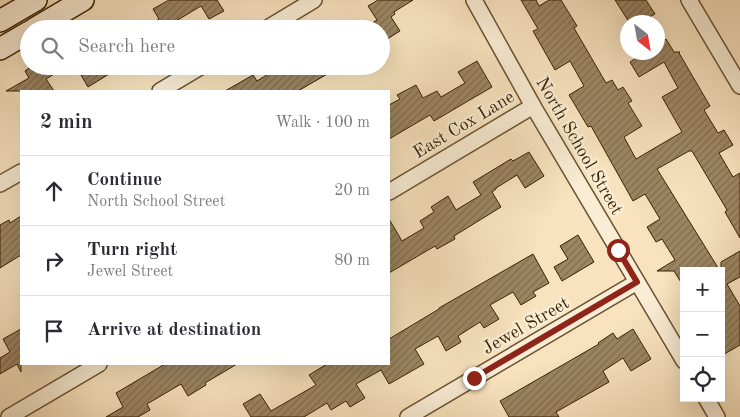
<!DOCTYPE html>
<meta charset="utf-8">
<style>
body{margin:0;font-family:"Old Standard TT",serif;background:#f2f2f3;color:#2b2b33}
.controls{position:absolute;right:15px;bottom:15px;display:grid;overflow:hidden;border-radius:0px;box-shadow:0 5px 20px #0002}
.controls button{width:45px;height:45px;display:grid;place-items:center;padding:0;border:0;border-bottom:1px solid #e1e1e2;background:#fff;color:#2b2b33;font:25px sans-serif}
.compass{position:absolute;left:620px;top:15px;width:45px;height:45px;border-radius:50%;background:#fff;box-shadow:0 5px 20px #0002;rotate:149deg}
.stop{position:absolute;width:15px;height:15px;margin:-11px;border:4px solid #8f2418;border-radius:50%;background:#fff}
.stop.end{background:#8f2418;border-color:#fff;box-shadow:0 1px 5px #0008}
.list{margin:0;padding:0;list-style:none}
h2{display:flex;justify-content:space-between;align-items:center;height:65px;margin:0;padding:0 20px;font-size:21px}
h2 small{font-size:16px;font-weight:400;color:#7c7c81}
.list li{display:grid;grid-template-columns:32px 1fr auto;gap:15px;align-items:center;box-sizing:border-box;height:70px;padding:0 20px;border-top:1px solid #e1e1e2}
.list b{display:block;font-size:19px;white-space:nowrap}
.list p{margin:0;font-size:16px;white-space:nowrap;color:#7c7c81}
.list em{font-size:16px;font-style:normal;color:#7c7c81}
.icon{flex:none;width:28px;height:28px;fill:none;stroke:currentColor;stroke-width:2;stroke-linecap:round;stroke-linejoin:round}
.map{position:relative;flex:none;width:740px;height:417px;overflow:hidden}
.search{position:absolute;background:#fff;box-shadow:0 5px 20px #0002;left:20px;top:20px;width:370px;height:55px;display:flex;align-items:center;gap:12px;box-sizing:border-box;padding:0 18px;border-radius:28px;color:#7c7c81;font-size:19px}
.panel{position:absolute;background:#fff;box-shadow:0 5px 20px #0002;left:20px;top:90px;width:370px;height:275px;border-radius:0px}
.map>svg:first-child{display:block}
.building{fill:url(#building-hatch);stroke:#3a2202}
.lines{fill:none;stroke-linecap:round;stroke-linejoin:round}
.street-casing{stroke:#6a5231;stroke-width:18}
.secondary-casing{stroke:#3a2202;stroke-width:24}
.street{stroke:#faedd5;stroke-width:15}
.secondary{stroke:#faedd5;stroke-width:21}
.route{stroke:#8f2418;stroke-width:6}
.labels{text-anchor:middle;dominant-baseline:central;stroke-width:5;stroke-linejoin:round;paint-order:stroke}
.street-label{font-size:18px;fill:#3a2202;stroke:#faedd5}
</style>
<div class="map">
<svg width="740" height="417" viewBox="0 0 740 417">
<defs>
<pattern id="building-hatch" width="6" height="6" patternUnits="userSpaceOnUse" patternTransform="scale(1.25)"><rect width="6" height="6" fill="#9d8664"/><path d="M-1 1l2-2M0 6l6-6M5 7l2-2" fill="none" stroke="#816d50"/></pattern>
</defs>
<rect width="100%" height="100%" fill="#f8e3be"/>
<filter id="stains"><feTurbulence type="fractalNoise" baseFrequency=".004" numOctaves="4"/><feColorMatrix values="0 0 0 0 .2 0 0 0 0 .09 0 0 0 0 .02 0 0 0 .5 -.17"/></filter>
<radialGradient id="worn" r=".72"><stop offset=".6" stop-color="#630" stop-opacity="0"/><stop offset="1" stop-color="#630" stop-opacity=".3"/></radialGradient>
<!-- building -->
<g class="building">
<path d="M169,0H217L224,11L209,19L201,6L176,21L180,29H142L159,19L153,9Z"/>
<path d="M378,0H413L394,12L395,14L391,17L400,31L381,43V29H362L377,20L368,6Z"/>
<path d="M521,0H536L539,6L549,0H561L577,26L574,28L606,83L612,80L618,90L623,87L632,101L628,103L642,126L624,137L636,159L682,132L662,97L678,88L664,62L639,77L630,62L645,52H658V45L666,39L674,52H680L679,53L710,106L704,110L718,133L724,130L733,145L719,153L733,177L740,173V238L725,212L727,210L692,151H689L657,169L720,271H684V287L674,271H657L675,260L662,239L656,242L647,227L660,219L645,194L633,201L591,126L588,127L569,95L584,86L570,61L555,70L533,31L538,29Z"/>
<path d="M615,0H646L655,14L649,17L652,22H629Z"/>
<path d="M477,61L492,87L434,121L430,115L389,139V105L400,99L397,95L416,85L423,98L437,91L441,97L465,83L458,72Z"/>
<path d="M32,66H67L46,79L54,91H6L29,78L25,71Z"/>
<path d="M95,66H122L88,87L81,75Z"/>
<path d="M281,66H341L298,91H225L253,75L257,81Z"/>
<path d="M529,152L544,176L525,188L517,175L496,188V189L492,192L501,207L454,236L455,239L437,249L435,246L389,273V219L402,241L424,228L420,221L434,212L431,207L448,196L456,210L481,195L473,182L511,159L513,161Z"/>
<path d="M21,216V255L0,268V225L9,220L10,223Z"/>
<path d="M578,235L594,262L562,281L554,267L568,259L560,246Z"/>
<path d="M740,251V277L727,284L740,306V345L721,356V262Z"/>
<path d="M533,254L549,283L533,292L536,296L521,305L513,292L490,305L499,319L484,328L480,322L458,336L461,342L446,351L438,336L415,349L424,364L389,384L381,370L356,384L365,398L350,407L346,401L331,410L327,403L304,417H251L243,404L260,394L271,411L316,385L309,375L327,364H389V339L439,309V308Z"/>
<path d="M21,329V372L17,364L0,374V358L10,352L3,339Z"/>
<path d="M633,329L651,359L631,371L623,358L603,371L609,382L556,412L559,417H509L500,401L599,344L598,343L613,333L617,339Z"/>
<path d="M165,364H237L205,383L206,385L188,396L181,384L147,404L150,410L138,417H106L123,407L116,393Z"/>
</g>
<g class="lines">
<!-- street casing -->
<g class="street-casing">
<g id="street">
<path d="M474,0L533,106L684,361"/>
<path d="M689,0L740,86"/>
<path d="M266,29L314,0"/>
<path d="M160,91L202,66"/>
<path d="M0,184L21,172"/>
<path d="M389,192L533,106"/>
<path d="M706,398L717,417"/>
<path d="M9,417L99,364"/>
<path d="M408,417L637,282"/>
</g>
</g>
<!-- secondary casing -->
<g class="secondary-casing">
<g id="secondary">
<path d="M0,21L36,0"/>
<path d="M34,29L83,0"/>
<path d="M0,49L29,32"/>
</g>
</g>
<!-- street -->
<use href="#street" class="street"/>
<!-- secondary -->
<use href="#secondary" class="secondary"/>
</g>
<g class="lines">
<!-- route -->
<path class="route" d="M474,378L637,282L618,250"/>
</g>
<g class="labels">
<!-- street labels -->
<g class="street-label">
<text transform="translate(464 125) rotate(-31)">East Cox Lane</text>
<text transform="translate(579 146) rotate(60)">North School Street</text>
<text transform="translate(526 326) rotate(-30)">Jewel Street</text>
</g>
</g>
<rect width="100%" height="100%" filter="url(#stains)"/>
<rect width="100%" height="100%" fill="url(#worn)"/>
</svg>
<div class="controls">
<button>+</button>
<button>−</button>
<button><svg class="icon" aria-label="locate" viewBox="0 0 24 24"><circle cx="12" cy="12" r="6"/><path d="M12 2v4M12 18v4M2 12h4M18 12h4"/></svg></button>
</div>
<svg class="compass" viewBox="-18 -18 36 36"><path d="M0-13l5 13h-10z" fill="#e53935"/><path d="M0 13l5-13h-10z" fill="#7c7c81"/></svg>
<div class="stop" style="left:618px;top:250px"></div>
<div class="stop end" style="left:474px;top:378px"></div>
<div class="search"><svg class="icon" aria-label="search" viewBox="0 0 24 24"><circle cx="10" cy="10" r="6"/><path d="M15 15l6 6"/></svg>Search here</div>
<section class="panel">
<h2>2 min<small>Walk · 100 m</small></h2>
<ul class="list">
<li><svg class="icon" aria-label="ahead" viewBox="0 0 24 24"><path d="M12 20V5M6 11l6-6 6 6"/></svg><div><b>Continue</b><p>North School Street</p></div><em>20 m</em></li>
<li><svg class="icon" aria-label="right" viewBox="0 0 24 24"><path d="M7 20v-9h11M14 6l5 5-5 5"/></svg><div><b>Turn right</b><p>Jewel Street</p></div><em>80 m</em></li>
<li><svg class="icon" aria-label="arrive" viewBox="0 0 24 24"><path d="M6 21V4h12l-3 4 3 4H6"/></svg><div><b>Arrive at destination</b></div></li>
</ul>
</section>
</div>
